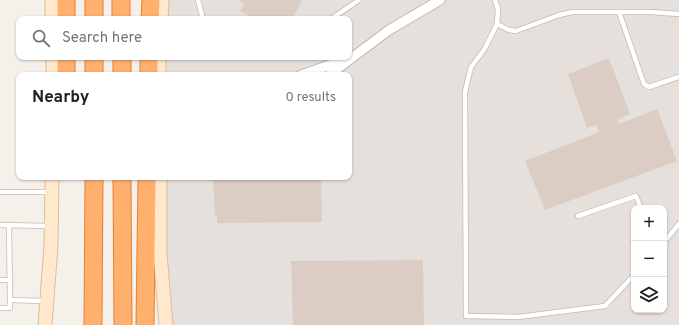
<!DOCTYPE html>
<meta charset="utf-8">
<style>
body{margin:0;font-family:Overpass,sans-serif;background:#f6f6f6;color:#202124}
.controls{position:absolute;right:12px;bottom:12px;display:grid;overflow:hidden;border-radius:8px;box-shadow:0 1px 3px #0004}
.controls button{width:36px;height:36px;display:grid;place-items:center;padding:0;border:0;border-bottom:1px solid #e0e0e0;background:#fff;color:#202124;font:20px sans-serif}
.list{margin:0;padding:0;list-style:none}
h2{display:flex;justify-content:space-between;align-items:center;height:52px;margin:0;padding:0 16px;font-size:17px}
h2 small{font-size:13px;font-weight:400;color:#757577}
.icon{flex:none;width:22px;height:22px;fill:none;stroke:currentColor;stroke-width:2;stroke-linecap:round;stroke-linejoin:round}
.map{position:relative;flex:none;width:679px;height:325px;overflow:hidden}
.search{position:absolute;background:#fff;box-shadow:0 1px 3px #0004;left:16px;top:16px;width:336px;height:44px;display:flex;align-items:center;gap:10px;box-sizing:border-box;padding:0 14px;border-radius:8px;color:#757577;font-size:15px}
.panel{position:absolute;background:#fff;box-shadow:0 1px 3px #0004;left:16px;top:72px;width:336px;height:108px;border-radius:8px}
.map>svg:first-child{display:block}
.industrial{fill:#e6e0dc;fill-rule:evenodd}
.building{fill:#dbcdc3}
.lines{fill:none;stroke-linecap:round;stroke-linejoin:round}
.service-casing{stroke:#c5b9b0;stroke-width:6}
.minor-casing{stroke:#c5b9b0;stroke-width:11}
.secondary-casing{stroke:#dbbd9c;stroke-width:15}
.motorway-casing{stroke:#e48037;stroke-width:19}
.service{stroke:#fff;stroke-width:4.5}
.minor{stroke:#fff;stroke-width:9}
.secondary{stroke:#ffe8cc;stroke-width:13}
.motorway{stroke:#ffb06d;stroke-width:17}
</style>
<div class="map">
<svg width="679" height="325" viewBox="0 0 679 325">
<rect width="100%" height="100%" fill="#f6f0eb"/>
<!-- industrial -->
<path class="industrial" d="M160,0H679V325H166L160,177H349V75H159V57H349V19H159ZM634,208H664V310H634Z"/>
<!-- building -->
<g class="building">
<path d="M239,0H302L292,19H254L240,11L244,4Z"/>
<path d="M609,58L630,114L618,119L619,124L657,109L677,161L545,210L525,161L599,132L596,125L587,128L568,74Z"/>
<path d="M213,177H321L322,222L217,223V216H215Z"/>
<path d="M423,260L424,325H293L291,261Z"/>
</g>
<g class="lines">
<!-- service casing -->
<g class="service-casing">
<g id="service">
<path d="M198,0L203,19"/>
<path d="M495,0L498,9L497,24L484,50L471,67L465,92L466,316L518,317L605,306L634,275"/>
<path d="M619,12L644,84L649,87L679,77"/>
<path d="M331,19L359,0"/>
<path d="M497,24L509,30L516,31L559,15L572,12H651L679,14"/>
<path d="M0,192H50"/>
<path d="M578,216L636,196L641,208"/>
<path d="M0,225L50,226"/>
<path d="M9,225L10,300L45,301"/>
<path d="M664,242L679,224"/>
<path d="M0,280H9"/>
<path d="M0,308H10V300"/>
</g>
</g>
<!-- minor casing -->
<g class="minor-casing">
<g id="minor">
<path d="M301,75L344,60"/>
<path d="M329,75L389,30L440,0"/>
</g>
</g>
<!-- secondary casing -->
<g class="secondary-casing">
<g id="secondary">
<path d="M52,0V19"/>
<path d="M161,19L162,0"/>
<path d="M53,57V75"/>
<path d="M159,75V57"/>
<path d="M160,177V253L166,325"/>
<path d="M45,325L51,246L52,177"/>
</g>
</g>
<!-- motorway casing -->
<g class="motorway-casing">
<g id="motorway">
<path d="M66,0V19"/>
<path d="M121,0V19"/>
<path d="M94,19V0"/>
<path d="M150,19L151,0"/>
<path d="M66,57V75"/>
<path d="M122,57V75"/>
<path d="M94,75V57"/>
<path d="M149,75V57"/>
<path d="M122,177L123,325"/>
<path d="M93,325L94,177"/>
<path d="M145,325L147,177"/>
</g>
</g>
<!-- service -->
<use href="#service" class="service"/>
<!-- minor -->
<use href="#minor" class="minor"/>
<!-- secondary -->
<use href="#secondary" class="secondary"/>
<!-- motorway -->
<use href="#motorway" class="motorway"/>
</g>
</svg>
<div class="controls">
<button>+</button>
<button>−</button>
<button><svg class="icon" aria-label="layers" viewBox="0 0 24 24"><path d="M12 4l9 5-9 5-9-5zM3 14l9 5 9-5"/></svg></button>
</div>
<div class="search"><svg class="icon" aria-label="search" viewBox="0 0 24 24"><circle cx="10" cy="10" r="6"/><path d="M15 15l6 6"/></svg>Search here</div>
<section class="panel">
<h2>Nearby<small>0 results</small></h2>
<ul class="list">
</ul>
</section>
</div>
